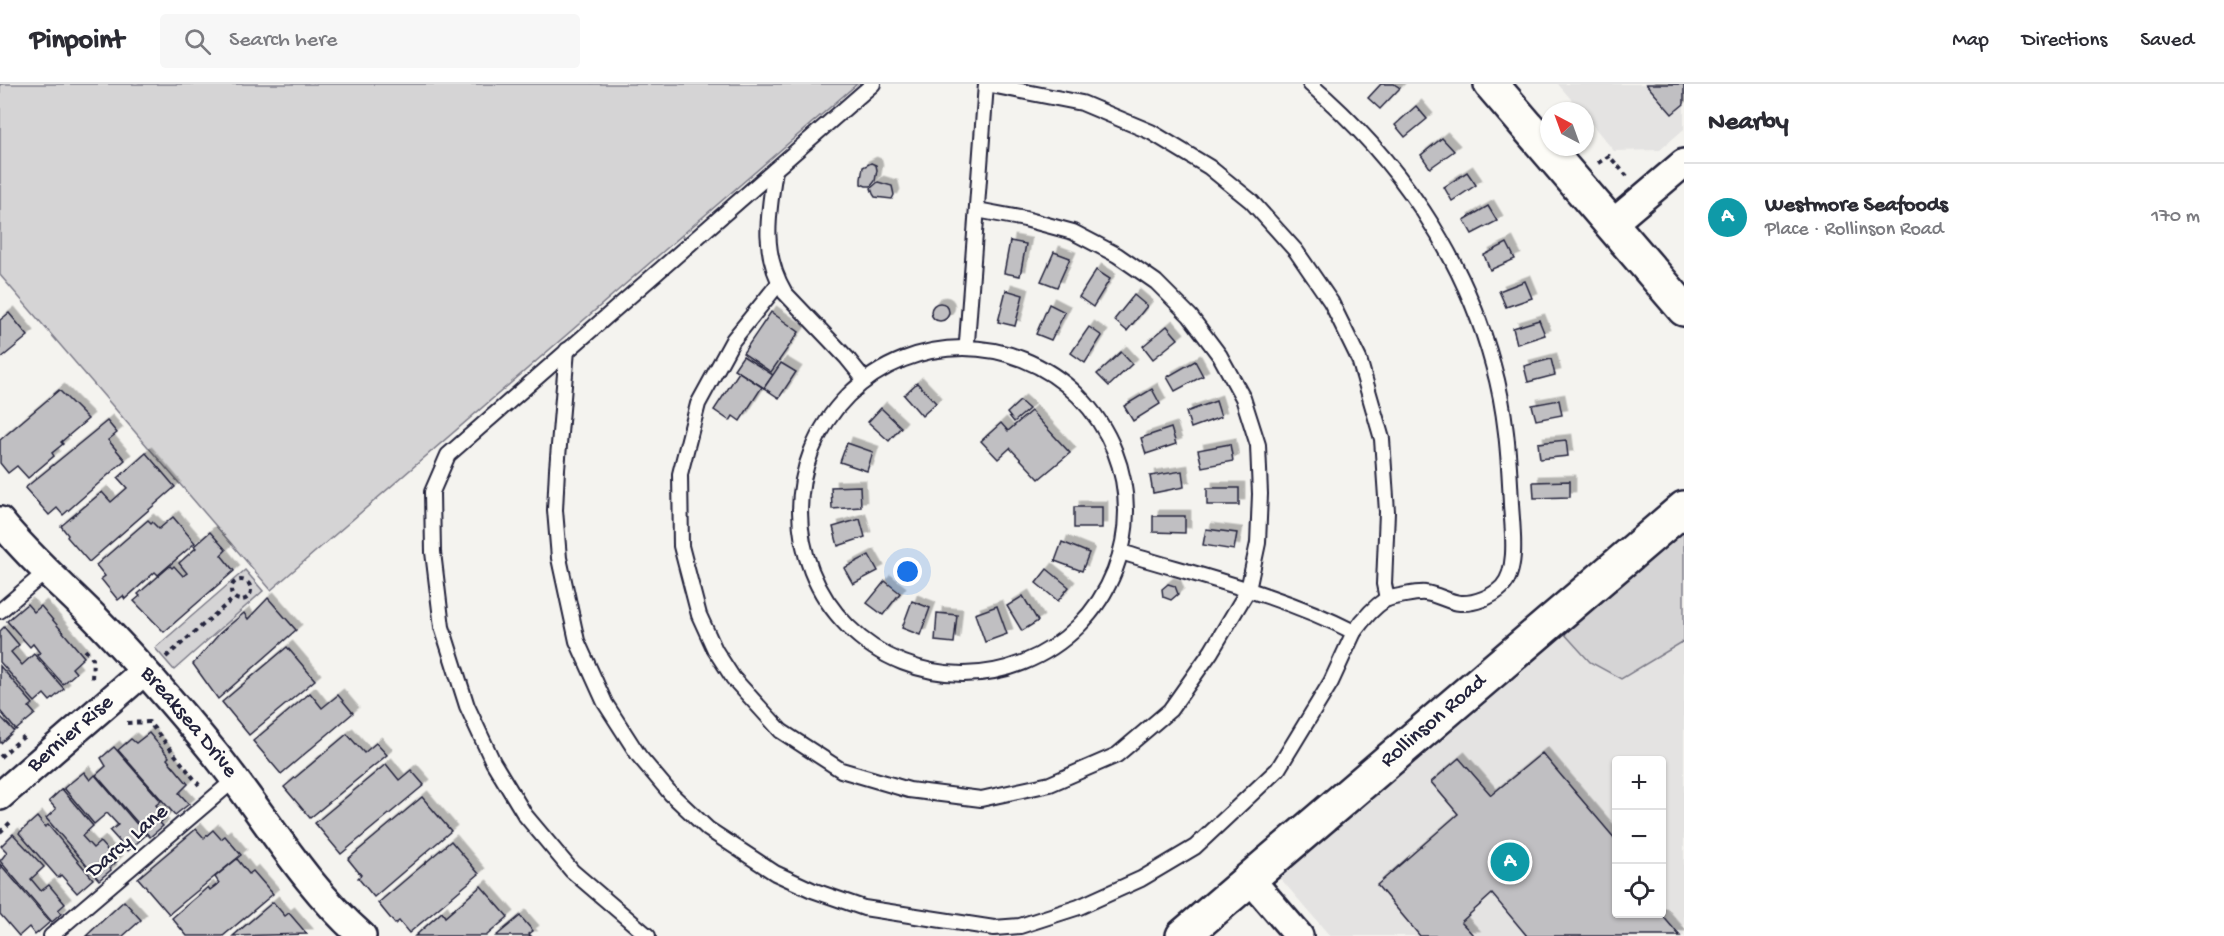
<!DOCTYPE html>
<meta charset="utf-8">
<style>
body{margin:0;font-family:"Gochi Hand",sans-serif;background:#f7f7f7;color:#2b2b33}
.controls{position:absolute;right:18px;bottom:18px;display:grid;overflow:hidden;border-radius:6px;box-shadow:0 2px 4px #0004}
.controls button{width:54px;height:54px;display:grid;place-items:center;padding:0;border:0;border-bottom:2px solid #e1e1e2;background:#fff;color:#2b2b33;font:30px sans-serif}
.compass{position:absolute;left:1540px;top:18px;width:54px;height:54px;border-radius:50%;background:#fff;box-shadow:0 2px 4px #0004;rotate:319deg}
.you{position:absolute;left:908px;top:488px;width:21px;height:21px;margin:-15px;border:4px solid #fff;border-radius:50%;background:#1a73e8;box-shadow:0 0 0 9px #1a73e833}
.badge{display:grid;place-items:center;width:39px;height:39px;border-radius:50%;background:#22223b;color:#fff;font-size:20px;font-weight:700}
.pin{position:absolute;translate:-50% -50%;border:3px solid #fff;box-shadow:0 2px 6px #0006}
.list{margin:0;padding:0;list-style:none}
h2{display:flex;justify-content:space-between;align-items:center;height:78px;margin:0;padding:0 24px;font-size:26px}
h2 small{font-size:20px;font-weight:400;color:#7c7c81}
.list li{display:grid;grid-template-columns:39px 1fr auto;gap:18px;align-items:center;box-sizing:border-box;height:108px;padding:0 24px;border-top:2px solid #e1e1e2}
.list b{display:block;font-size:22px;white-space:nowrap}
.list p{margin:0;font-size:20px;white-space:nowrap;color:#7c7c81}
.list em{font-size:20px;font-style:normal;color:#7c7c81}
.icon{flex:none;width:33px;height:33px;fill:none;stroke:currentColor;stroke-width:2;stroke-linecap:round;stroke-linejoin:round}
.map{position:relative;flex:none;width:1684px;height:852px;overflow:hidden}
header{display:flex;align-items:center;gap:36px;box-sizing:border-box;height:84px;padding:0 30px;background:#fff;border-bottom:2px solid #e1e1e2}
header strong{font-size:28px}
nav{display:flex;gap:33px;margin-inline-start:auto;font-size:21px}
.search{width:420px;height:54px;background:#f7f7f7;display:flex;align-items:center;gap:15px;box-sizing:border-box;padding:0 21px;border-radius:6px;color:#7c7c81;font-size:22px}
main{display:flex}
aside{flex:1;background:#fff}
.map>svg:first-child{display:block}
.built{fill:#e4e3e2;fill-rule:evenodd}
.green{fill:#d5d4d5;stroke:#7c7b88;stroke-width:1.5}
.building{fill:#c0bfc2;stroke:#22223b;stroke-width:1.5;filter:url(#shadow)}
.lines{fill:none;stroke-linecap:round;stroke-linejoin:round}
.service-casing{stroke:#22223b;stroke-width:18}
.minor-casing{stroke:#22223b;stroke-width:32}
.tertiary-casing{stroke:#22223b;stroke-width:38}
.primary-casing{stroke:#22223b;stroke-width:38}
.path{stroke:#22223b;stroke-width:4;stroke-dasharray:4.5 4.5;stroke-linecap:butt}
.service{stroke:#fdfcf7;stroke-width:14}
.minor{stroke:#fdfcf7;stroke-width:27}
.tertiary{stroke:#fdfcf7;stroke-width:33}
.primary{stroke:#fdfcf7;stroke-width:33}
.labels{text-anchor:middle;dominant-baseline:central;stroke-width:4.5;stroke-linejoin:round;paint-order:stroke}
.street-label{font-size:22px;fill:#22223b;stroke:#fdfcf7}
</style>
<header>
<strong>Pinpoint</strong>
<div class="search"><svg class="icon" aria-label="search" viewBox="0 0 24 24"><circle cx="10" cy="10" r="6"/><path d="M15 15l6 6"/></svg>Search here</div>
<nav><a>Map</a><a>Directions</a><a>Saved</a></nav>
</header>
<main>
<div class="map">
<svg width="1684" height="852" viewBox="0 0 1684 852">
<defs>
<filter id="shadow"><feDropShadow dx="5.5" dy="-5.5" stdDeviation="0" flood-color="#0004"/></filter>
</defs>
<rect width="100%" height="100%" fill="#f4f3ef"/>
<filter id="ink" filterUnits="userSpaceOnUse"><feTurbulence type="fractalNoise" baseFrequency=".0167" numOctaves="2"/><feDisplacementMap in="SourceGraphic" scale="12" xChannelSelector="R" yChannelSelector="G"/><feConvolveMatrix kernelMatrix="1 2 1 2 8 2 1 2 1" color-interpolation-filters="sRGB"/></filter>
<g filter="url(#ink)">
<!-- built -->
<g class="built">
<path d="M1558,0H1684V45L1660,66L1614,67L1585,32V27H1581Z"/>
<path d="M1684,450V852H1330L1280,794ZM1616,676H1662V830H1616Z"/>
</g>
<!-- green -->
<g class="green">
<path d="M0,0H857L271,506L0,191Z"/>
<path d="M1684,443V557L1621,595L1590,578L1562,547Z"/>
<path d="M245,486L263,507L174,586L155,564Z"/>
</g>
<!-- building -->
<g class="building">
<path d="M1381,0H1394L1400,4L1380,25L1368,14Z"/>
<path d="M1646,0H1684V20L1672,30Z"/>
<path d="M1416,22L1427,35L1405,53L1395,41Z"/>
<path d="M1442,54L1454,67L1430,84L1421,71Z"/>
<path d="M871,79L876,81L877,86L875,97L871,102H866L861,100V95L863,83Z"/>
<path d="M1467,88L1476,101L1452,117L1444,103Z"/>
<path d="M878,98L892,102L894,111L892,115L875,113L873,110L871,104Z"/>
<path d="M1488,122L1497,137L1472,150L1464,136Z"/>
<path d="M1010,157L1026,160L1020,192L1004,189Z"/>
<path d="M1507,159L1515,175L1490,186L1484,171Z"/>
<path d="M1054,168L1070,174L1057,203L1041,197Z"/>
<path d="M1096,186L1110,195L1093,223L1079,213Z"/>
<path d="M1525,197L1532,214L1506,223L1499,207Z"/>
<path d="M1006,206L1023,211L1015,242L998,238Z"/>
<path d="M1134,211L1147,222L1127,247L1114,236Z"/>
<circle cx="940" cy="228" r="9"/>
<path d="M1049,220L1065,228L1051,256L1036,250Z"/>
<path d="M771,228L799,248L771,288L743,269Z"/>
<path d="M9,229L28,252L0,275V236Z"/>
<path d="M1539,236L1545,251L1517,260L1513,244Z"/>
<path d="M1167,242L1178,255L1153,275L1143,262Z"/>
<path d="M1089,243L1102,252L1085,279L1071,269Z"/>
<path d="M1121,268L1132,280L1109,302L1097,290Z"/>
<path d="M743,272L773,291L764,304L734,285Z"/>
<path d="M1551,275L1555,291L1528,298L1524,282Z"/>
<path d="M1195,277L1203,292L1175,307L1167,293Z"/>
<path d="M781,279L796,288L779,314L764,304Z"/>
<path d="M739,288L762,303L740,337L733,332L730,337L714,326Z"/>
<path d="M917,299L936,319L922,332L904,311Z"/>
<path d="M1152,305L1160,320L1133,337L1124,322Z"/>
<path d="M59,306L88,335L61,358L63,360L52,369L54,372L28,394L17,382L8,389L0,379V356Z"/>
<path d="M1559,316L1562,331L1536,336L1532,321Z"/>
<path d="M1020,317L1029,325L1014,338L1007,329Z"/>
<path d="M1216,317L1221,333L1191,344L1186,328Z"/>
<path d="M881,324L901,343L889,357L868,338Z"/>
<path d="M1031,327L1070,369L1039,395L1010,364L998,375L981,357L1001,339L1008,347Z"/>
<path d="M107,337L117,349L108,356L125,376L63,431L57,424L49,431L25,404Z"/>
<path d="M1171,344L1176,360L1146,370L1141,354Z"/>
<path d="M1566,356L1568,372L1540,375L1538,359Z"/>
<path d="M847,359L873,368L867,387L840,378Z"/>
<path d="M1230,360L1233,377L1202,383L1198,366Z"/>
<path d="M146,369L175,403L89,478L67,453L68,451L61,442L102,408L111,418L127,404L118,394Z"/>
<path d="M1182,387L1184,403L1153,409L1150,392Z"/>
<path d="M1570,397V413L1534,414L1533,398Z"/>
<path d="M860,402L861,423L832,425L831,403Z"/>
<rect x="1207" y="404" width="32" height="17"/>
<rect x="1074" y="423" width="28" height="21"/>
<path d="M1153,432H1185V449L1153,448Z"/>
<path d="M173,433L195,459L158,491L155,488L125,515L123,512L118,516L101,495L105,492L96,481L148,436L151,439L152,438L159,445Z"/>
<path d="M860,435L865,453L838,462L833,443Z"/>
<path d="M1206,445L1237,449L1234,466L1203,461Z"/>
<path d="M210,448L226,466L221,471L234,487L164,548L134,517L140,512L138,510L170,482L172,484L174,482L183,492L187,489L179,479L196,464L194,462Z"/>
<path d="M1062,458L1089,469L1082,487L1055,477Z"/>
<path d="M869,471L878,487L853,500L844,484Z"/>
<path d="M1047,485L1069,503L1058,517L1036,499Z"/>
<path d="M885,497L900,509L883,531L867,519Z"/>
<path d="M1168,500L1175,502L1178,510L1171,516L1163,513L1162,505Z"/>
<path d="M1023,512L1038,537L1022,547L1007,522Z"/>
<path d="M268,514L296,546L218,615L193,580L220,549L244,529L248,535Z"/>
<path d="M912,517L930,524L920,551L902,544Z"/>
<path d="M27,520L34,528L41,522L84,573L72,584L76,589L63,600L37,571L40,569L33,560L30,563L7,537Z"/>
<path d="M997,522L1007,550L985,558L975,530Z"/>
<path d="M937,529L957,531L954,559L935,557Z"/>
<path d="M4,543L19,561L11,568L22,581L34,570L64,605L50,617L44,610L35,618L0,578V547Z"/>
<path d="M287,563L315,596L249,651L222,618Z"/>
<path d="M0,582L33,620L29,623L35,630L16,646L0,627Z"/>
<path d="M310,609L322,624L338,611L353,629L281,690L253,657Z"/>
<path d="M0,632L14,647L1,659L0,658Z"/>
<path d="M149,649L169,673L167,675L188,700L179,709L189,720L175,731L118,666L131,655L136,659Z"/>
<path d="M347,650L364,669L376,659L387,671L310,734L284,703Z"/>
<path d="M114,663L161,717L156,721L166,733L160,739L163,742L150,753L96,691L106,682L101,674Z"/>
<path d="M1542,669L1616,756V830H1661L1680,852H1527L1492,810L1461,838L1474,852H1420L1377,801L1458,730L1431,698L1459,674L1491,711Z"/>
<path d="M386,680L399,696L411,686L424,701L341,770L315,739Z"/>
<path d="M84,688L90,696L95,691L146,751L128,767L110,747L118,741L107,729L94,740L64,704Z"/>
<path d="M62,705L93,742L82,752L93,764L100,758L117,777L110,784L111,786L99,796L46,734L56,725L49,717Z"/>
<path d="M422,713L451,747L374,813L358,794L361,791L348,775Z"/>
<path d="M37,733L45,743L48,741L93,795L77,809L61,791L58,794L19,749Z"/>
<path d="M196,745L204,754L213,746L221,755L225,752L241,771L169,830L138,794Z"/>
<path d="M13,750L44,783L31,795L41,807L49,801L65,820L58,826L61,830L52,838L0,777L7,768L1,762Z"/>
<path d="M451,757L479,790L409,849L399,837L395,840L378,819Z"/>
<path d="M237,775L249,790L253,787L273,810L223,852H187L172,834L208,803L210,806L219,799L215,793Z"/>
<path d="M0,780L50,838L35,851L29,843L19,852L0,830Z"/>
<path d="M481,802L508,833L486,852H415L442,828L445,833Z"/>
<path d="M124,817L141,836L123,852H86Z"/>
<path d="M273,818L285,832L289,829L307,850L233,852Z"/>
<path d="M520,832L533,847L529,850L531,852H496Z"/>
</g>
<g class="lines">
<!-- service casing -->
<g class="service-casing">
<g id="service">
<path d="M986,0L1082,19L1151,48L1209,83L1251,117L1296,167L1331,218L1359,275L1382,355L1387,428L1384,500L1387,515"/>
<path d="M775,86C768,131 761,169 785,209L847,274L864,295"/>
<path d="M779,199L733,256L698,320L680,390L681,462L699,531L715,566L733,594L781,647L841,686L909,706L981,715L1050,700L1117,671L1170,626L1211,568L1248,506L1258,459L1260,410L1258,361L1243,314L1220,272L1190,232L1156,198L1117,171L1073,148L1025,135L977,126"/>
<path d="M967,258L986,0"/>
<circle cx="963" cy="427" r="163"/>
<path d="M567,266L557,385L555,426L559,474L577,557L605,619L639,672L671,710L708,745L775,789L812,806L864,824L994,844L1020,842L1079,823L1141,795L1195,763L1278,685L1331,598L1354,548"/>
<path d="M1121,468C1199,492 1282,511 1354,548C1362,537 1374,523 1385,516C1391,513 1419,508 1425,509C1437,510 1448,518 1460,519C1474,520 1492,513 1502,503C1519,486 1512,442 1511,420C1509,373 1506,326 1493,281C1463,170 1397,74 1310,0"/>
<path d="M0,527L48,486"/>
<path d="M51,852L234,696"/>
<path d="M648,852L572,787L525,731L493,678L467,622L442,543L433,468L432,408L448,371L873,0"/>
</g>
</g>
<!-- minor casing -->
<g class="minor-casing">
<g id="minor">
<path d="M1612,140L1684,79"/>
<path id="s1" d="M0,437C27,471 61,500 92,531C135,575 177,623 216,671C265,732 303,800 362,852"/>
<path id="s2" d="M0,712L143,588"/>
<path d="M1250,795L1299,852"/>
</g>
</g>
<!-- tertiary casing -->
<g class="tertiary-casing">
<g id="tertiary">
<path id="s3" d="M1183,852L1684,424"/>
</g>
</g>
<!-- primary casing -->
<g class="primary-casing">
<path id="primary" d="M1491,0L1684,225"/>
</g>
<!-- path -->
<g class="path">
<path d="M1598,79L1609,72L1627,92"/>
<circle cx="241" cy="506" r="10"/>
<path d="M85,566L93,575L92,595L90,597"/>
<path d="M166,573L234,514"/>
<path d="M127,639L149,638L199,701"/>
<path d="M0,673L27,650"/>
<path d="M0,748L13,736"/>
</g>
<!-- service -->
<use href="#service" class="service"/>
<!-- minor -->
<use href="#minor" class="minor"/>
<!-- tertiary -->
<use href="#tertiary" class="tertiary"/>
<!-- primary -->
<use href="#primary" class="primary"/>
</g>
</g>
<g class="labels">
<!-- street labels -->
<g class="street-label">
<text stroke="none"><textPath href="#s3" startOffset="330">Rollinson Road</textPath></text>
<text stroke="none"><textPath href="#s1" startOffset="276">Breaksea Drive</textPath></text>
<text stroke="none"><textPath href="#s2" startOffset="94">Bernier Rise</textPath></text>
<text transform="translate(128 758) rotate(-41)">Darcy Lane</text>
</g>
</g>
</svg>
<div class="controls">
<button>+</button>
<button>−</button>
<button><svg class="icon" aria-label="locate" viewBox="0 0 24 24"><circle cx="12" cy="12" r="6"/><path d="M12 2v4M12 18v4M2 12h4M18 12h4"/></svg></button>
</div>
<svg class="compass" viewBox="-18 -18 36 36"><path d="M0-13l5 13h-10z" fill="#e53935"/><path d="M0 13l5-13h-10z" fill="#7c7c81"/></svg>
<div class="you"></div>
<div class="pin badge" style="left:1510px;top:778px;background:#0f9aa8">A</div>
</div>
<aside>
<h2>Nearby<small></small></h2>
<ul class="list">
<li><span class="badge" style="background:#0f9aa8">A</span><div><b>Westmore Seafoods</b><p>Place · Rollinson Road</p></div><em>170 m</em></li>
</ul>
</aside>
</main>
